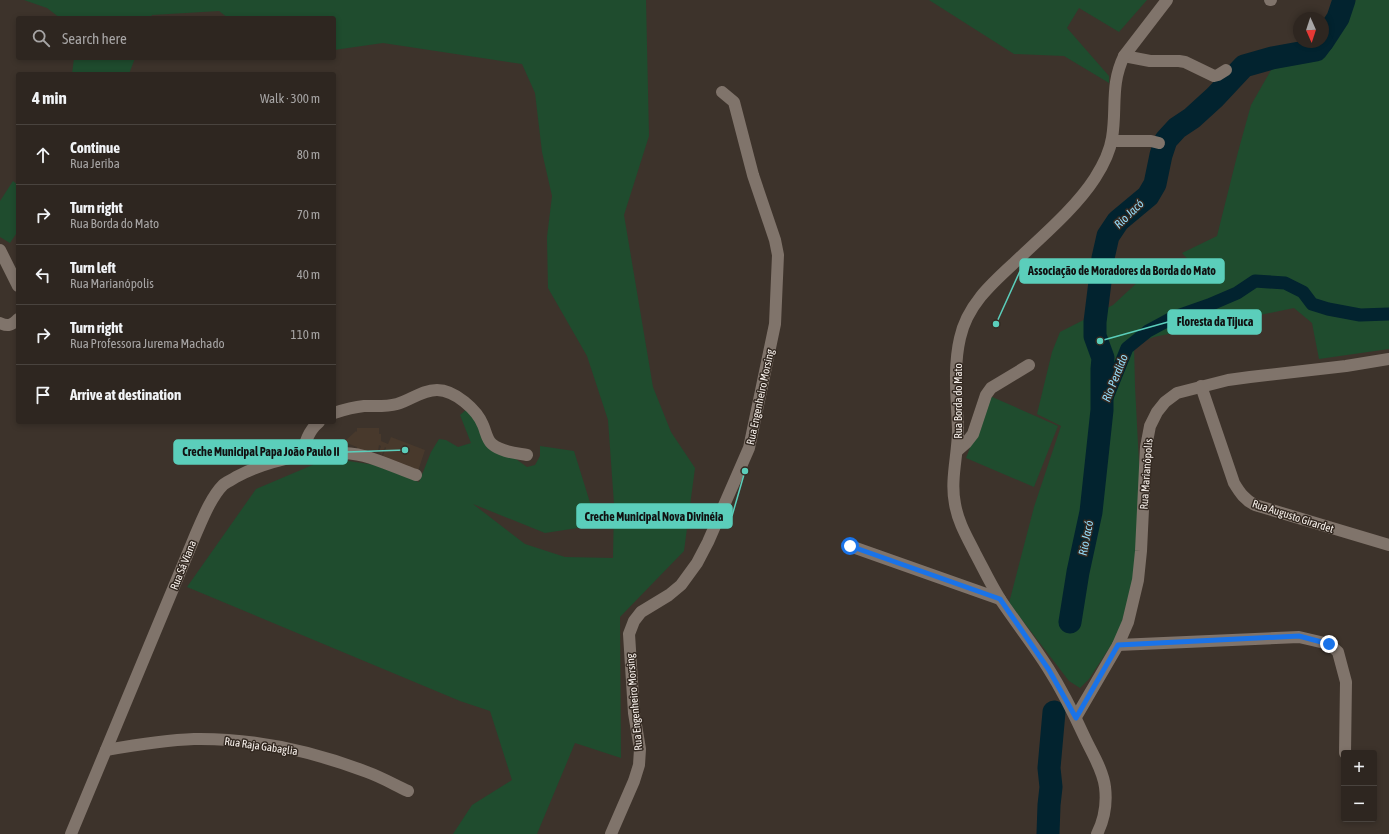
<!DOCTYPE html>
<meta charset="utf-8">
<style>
body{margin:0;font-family:"Asap Condensed",sans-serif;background:#3a322d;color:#f1f3f6}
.controls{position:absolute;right:12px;bottom:12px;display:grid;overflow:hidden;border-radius:4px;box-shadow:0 2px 6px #0003}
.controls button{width:36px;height:36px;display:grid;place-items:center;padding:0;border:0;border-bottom:1px solid #49433e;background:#2e2620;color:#f1f3f6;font:20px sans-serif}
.compass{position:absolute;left:1293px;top:12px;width:36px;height:36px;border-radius:50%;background:#2e2620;box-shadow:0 2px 6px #0003;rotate:177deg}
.stop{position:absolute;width:12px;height:12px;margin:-9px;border:3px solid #1a73e8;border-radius:50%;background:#fff}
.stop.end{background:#1a73e8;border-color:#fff;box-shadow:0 1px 4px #0008}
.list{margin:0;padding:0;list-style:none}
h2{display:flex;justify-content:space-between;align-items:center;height:52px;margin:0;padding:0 16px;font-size:17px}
h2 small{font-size:13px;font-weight:400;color:#a7a5a5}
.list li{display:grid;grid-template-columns:26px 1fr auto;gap:12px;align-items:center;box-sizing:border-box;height:60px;padding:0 16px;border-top:1px solid #49433e}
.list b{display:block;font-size:15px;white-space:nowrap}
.list p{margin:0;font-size:13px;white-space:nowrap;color:#a7a5a5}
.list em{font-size:13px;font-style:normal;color:#a7a5a5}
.icon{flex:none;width:22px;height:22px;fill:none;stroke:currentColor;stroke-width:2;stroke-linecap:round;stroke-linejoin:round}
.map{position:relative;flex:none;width:1389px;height:834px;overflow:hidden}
.search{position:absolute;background:#2e2620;box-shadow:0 2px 6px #0003;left:16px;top:16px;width:320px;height:44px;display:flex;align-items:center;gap:10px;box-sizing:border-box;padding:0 14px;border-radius:4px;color:#a7a5a5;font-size:15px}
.panel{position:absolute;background:#2e2620;box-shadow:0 2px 6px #0003;left:16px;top:72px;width:320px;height:352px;border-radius:4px}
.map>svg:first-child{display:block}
.built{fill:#48392c}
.green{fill:#1f4c2e}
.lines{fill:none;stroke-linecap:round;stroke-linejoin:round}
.canal{stroke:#02232f;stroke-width:13}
.river{stroke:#02232f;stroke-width:23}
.street{stroke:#80746b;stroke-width:12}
.route{stroke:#1a73e8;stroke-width:5}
.labels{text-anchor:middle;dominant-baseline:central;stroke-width:3;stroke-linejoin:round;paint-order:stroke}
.street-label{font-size:11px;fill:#faf3ee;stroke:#332921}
.water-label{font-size:12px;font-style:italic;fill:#94dcfa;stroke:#332921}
.leader{fill:none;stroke:#5bcebb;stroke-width:1.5}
.callout-dot{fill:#5bcebb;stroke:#332921;stroke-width:1.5}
.callout{fill:#5bcebb;stroke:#5bcebb;stroke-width:1.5}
.callout-label{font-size:12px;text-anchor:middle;font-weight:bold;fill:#111}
</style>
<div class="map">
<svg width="1389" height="834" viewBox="0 0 1389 834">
<rect width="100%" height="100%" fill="#3d332b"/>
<!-- built -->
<path class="built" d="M357,428H379V434H381V441L388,444L391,437L425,450L418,471L382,458L386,448L385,447L382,455L379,452L381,446L379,445L378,451H357V447L344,442L356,431L357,432Z"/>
<!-- green -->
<g class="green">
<path d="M24,0H646L649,136L624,215L653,387L671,432L695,468L684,551L620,617L621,758L575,743L537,834H453L472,805L512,780L490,711L460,701L187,587L256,489L329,458L375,465L419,482L431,452L439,439L446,440L458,447L471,443L460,415L467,409L509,454L527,467L535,465L540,456V446L574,451L597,525L545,533L473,504L525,544L565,557L613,558L614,504L608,420L587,356L548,288L547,237L552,196L542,152L535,93L522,64L383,43L334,50V18H228L219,11L152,15L150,18H60L47,8Z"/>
<path d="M929,0H1147L1119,32L1079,8L1067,28L1109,76V83L1064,56L1014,54Z"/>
<path d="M1356,0H1389V349L1319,359L1312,323L1294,308L1154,337L1134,345L1135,387L1141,501L1136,571L1119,633L1089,679L1080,688L1069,681L1009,603L1034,507L1061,426L1037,414L1052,352L1060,332L1113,305L1156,265L1163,262L1174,276L1192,264L1182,253L1217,236L1238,152L1251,105L1271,70L1316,48L1321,42H1323V40Z"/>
<path d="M74,58H135L129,74H72Z"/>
<path d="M13,181L18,185V231L10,243L0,237V201Z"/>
<path d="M990,396L1058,426L1034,487L966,458Z"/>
</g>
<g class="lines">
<!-- canal -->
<path class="canal" d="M1102,410L1127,348L1148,331L1172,318L1209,305L1237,293L1255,281L1285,283L1303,292L1312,304L1328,309L1360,315L1389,314"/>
<!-- river -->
<g class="river">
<path d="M1323,41L1338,18L1344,0"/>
<path d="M1070,622L1078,572L1091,512L1102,410V369L1103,358L1095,336V322L1103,258L1108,236L1118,221L1148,196L1155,184L1161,155L1166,140L1177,128L1192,118L1215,97L1244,66L1272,58L1316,50L1322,42"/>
<path d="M1048,834L1049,805L1051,787L1049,768L1054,712"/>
</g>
<!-- street -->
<g class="street">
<path d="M1270,0H1271"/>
<path d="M1124,56L1150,61H1179L1185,62L1214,76L1218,75L1226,70"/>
<path d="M1112,141H1151L1159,143"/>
<path d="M0,250L18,286"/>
<path d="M0,323C8,327 12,325 18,319"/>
<path d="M1201,386L1234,483C1240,493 1245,500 1255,505L1389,545"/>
<path d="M334,413C343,410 354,407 364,406C375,406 386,407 397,404C411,400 422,390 437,390C455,390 477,410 483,425C486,432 487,440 492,444C501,452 516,453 527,455"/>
<path d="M958,450L966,443L973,434L986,395L991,388L1029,365"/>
<path d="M302,456C305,443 308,431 319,422"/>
<path d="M850,546L1000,599"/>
<path d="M1118,645L1299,637L1329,644L1338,652L1346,682L1345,753"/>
<path d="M1076,717L1118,645L1128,622L1138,580L1141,551L1146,447L1150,426L1157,412L1165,402L1177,393L1228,380L1250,377L1346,366L1389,359"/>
<path d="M106,750C135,745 164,740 194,739C253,738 312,751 367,772C381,777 395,785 408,791"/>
<path d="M71,834L195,536C202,520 211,497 223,485C226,482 232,480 236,477C269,459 327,447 364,456C382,461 399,469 416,475"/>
<path d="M611,834L634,781L639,765L640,749L634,713L629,634L634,621L641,612L669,595L681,585L697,563L708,542L749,448L775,324L778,255L775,240L753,175L734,102L722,92"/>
<path d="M1097,834C1104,820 1107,803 1105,787C1103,770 1092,753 1085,738C1074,714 1062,690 1048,668C1033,644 1016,623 1000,599C991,585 983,568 975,553C967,537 958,522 955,504C950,480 958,454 958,430C957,399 953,368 960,338C967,306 990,285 1013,264C1040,238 1075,209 1095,178C1102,167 1110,151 1112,138C1117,108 1110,85 1124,56L1167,0"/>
</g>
</g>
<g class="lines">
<!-- route -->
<path class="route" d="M850,546L1000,599L1049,670L1076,718L1118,645L1299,636L1329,644"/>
</g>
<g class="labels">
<!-- street labels -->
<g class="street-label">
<text transform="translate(760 397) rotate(-78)">Rua Engenheiro Morsing</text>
<text transform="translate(958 401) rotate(-90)">Rua Borda do Mato</text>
<text transform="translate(1146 474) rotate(-86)">Rua Marianópolis</text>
<text transform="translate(1293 516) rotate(18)">Rua Augusto Girardet</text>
<text transform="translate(183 565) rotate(-68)">Rua Sá Viana</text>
<text transform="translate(634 702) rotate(-95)">Rua Engenheiro Morsing</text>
<text transform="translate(261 746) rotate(8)">Rua Raja Gabaglia</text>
</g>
<!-- water labels -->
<g class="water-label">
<text transform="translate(1129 214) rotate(-44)">Rio Jacó</text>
<text transform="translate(1115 378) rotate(-68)">Rio Perdido</text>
<text transform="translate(1086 538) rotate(-79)">Rio Jacó</text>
</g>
</g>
<!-- callouts -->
<path class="leader" d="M996 324L1020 271M1100 341L1168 322M405 450L347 452M745 471L732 516"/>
<g class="callout-dot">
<circle cx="996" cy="324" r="4"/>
<circle cx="1100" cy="341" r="4"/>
<circle cx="405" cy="450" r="4"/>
<circle cx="745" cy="471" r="4"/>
</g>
<g class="callout">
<rect x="1020" y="259" width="204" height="24" rx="4"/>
<rect x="1168" y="310" width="93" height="24" rx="4"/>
<rect x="174" y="440" width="173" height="24" rx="4"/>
<rect x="577" y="504" width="155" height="24" rx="4"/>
</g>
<g class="callout-label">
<text x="1122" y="275">Associação de Moradores da Borda do Mato</text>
<text x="1215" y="326">Floresta da Tijuca</text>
<text x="261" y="456">Creche Municipal Papa João Paulo II</text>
<text x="654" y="521">Creche Municipal Nova Divinéia</text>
</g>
</svg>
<div class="controls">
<button>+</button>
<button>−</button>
</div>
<svg class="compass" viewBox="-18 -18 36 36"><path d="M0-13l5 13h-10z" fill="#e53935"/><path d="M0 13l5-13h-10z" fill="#a7a5a5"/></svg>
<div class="stop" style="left:850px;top:546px"></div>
<div class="stop end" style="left:1329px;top:644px"></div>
<div class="search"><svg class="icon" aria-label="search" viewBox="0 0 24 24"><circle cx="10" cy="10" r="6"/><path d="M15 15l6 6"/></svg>Search here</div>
<section class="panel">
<h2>4 min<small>Walk · 300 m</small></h2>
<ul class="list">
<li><svg class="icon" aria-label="ahead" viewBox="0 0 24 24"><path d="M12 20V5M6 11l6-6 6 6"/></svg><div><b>Continue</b><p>Rua Jeriba</p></div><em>80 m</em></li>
<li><svg class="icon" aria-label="right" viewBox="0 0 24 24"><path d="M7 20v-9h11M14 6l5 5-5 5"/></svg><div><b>Turn right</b><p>Rua Borda do Mato</p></div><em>70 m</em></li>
<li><svg class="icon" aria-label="left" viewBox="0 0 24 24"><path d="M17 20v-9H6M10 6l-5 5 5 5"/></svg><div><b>Turn left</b><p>Rua Marianópolis</p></div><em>40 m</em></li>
<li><svg class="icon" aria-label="right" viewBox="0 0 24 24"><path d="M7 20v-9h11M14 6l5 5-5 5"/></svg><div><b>Turn right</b><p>Rua Professora Jurema Machado</p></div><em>110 m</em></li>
<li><svg class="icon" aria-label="arrive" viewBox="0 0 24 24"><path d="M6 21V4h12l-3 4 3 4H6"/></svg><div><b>Arrive at destination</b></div></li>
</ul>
</section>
</div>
